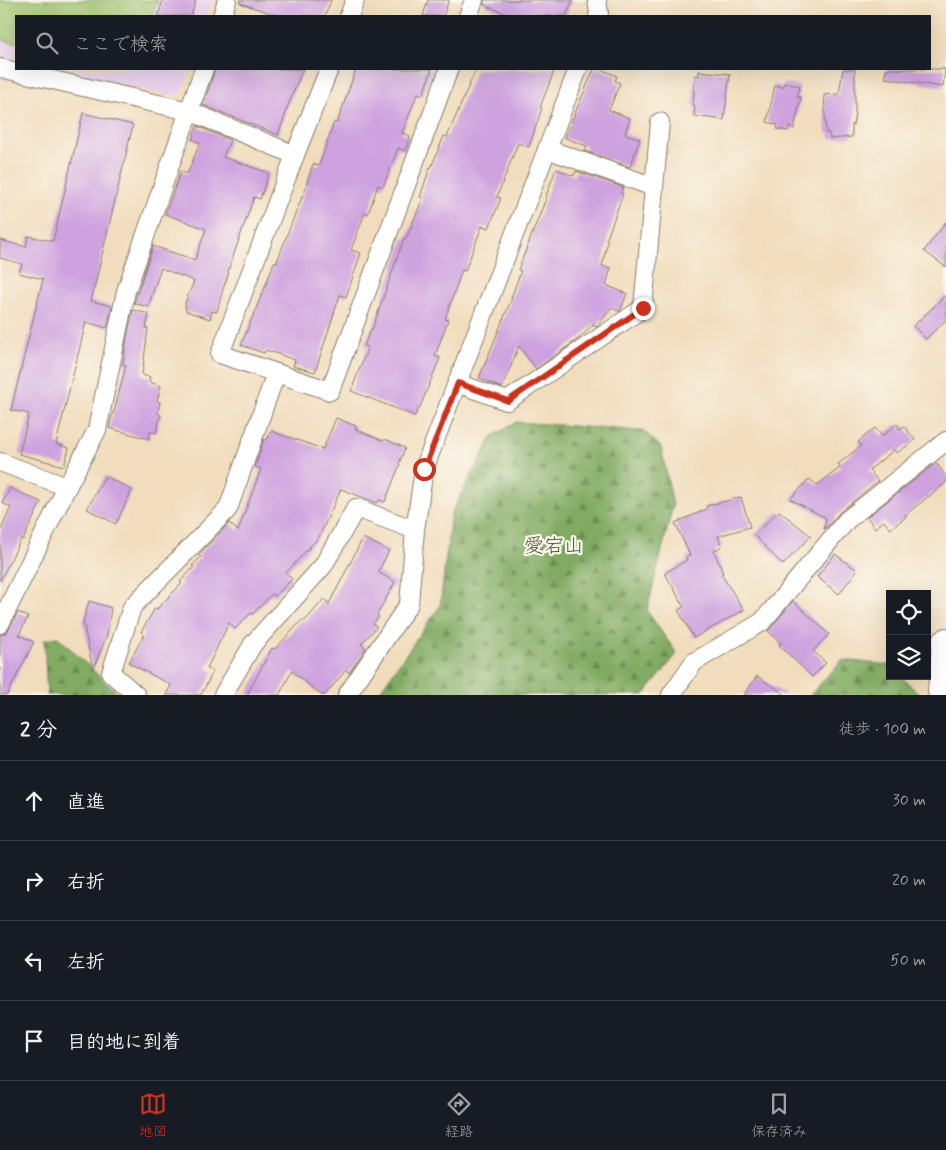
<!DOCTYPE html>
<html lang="ja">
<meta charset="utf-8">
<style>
body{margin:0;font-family:Mynerve,"Klee One",sans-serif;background:#20242c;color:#f1f3f6}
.controls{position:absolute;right:15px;bottom:15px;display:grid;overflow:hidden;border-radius:0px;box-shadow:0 5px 20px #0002}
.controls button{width:45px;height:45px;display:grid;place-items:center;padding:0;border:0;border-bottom:1px solid #363941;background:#171b24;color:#f1f3f6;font:25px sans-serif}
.stop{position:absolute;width:15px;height:15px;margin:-11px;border:4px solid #c8321e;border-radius:50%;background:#fff}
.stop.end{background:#c8321e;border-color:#fff;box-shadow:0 1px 5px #0008}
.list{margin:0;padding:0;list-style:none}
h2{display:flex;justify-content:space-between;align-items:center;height:65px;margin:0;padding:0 20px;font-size:21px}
h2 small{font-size:16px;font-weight:400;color:#9ea1a6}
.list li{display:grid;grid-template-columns:32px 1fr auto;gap:15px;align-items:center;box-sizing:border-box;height:80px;padding:0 20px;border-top:1px solid #363941}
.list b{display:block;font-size:19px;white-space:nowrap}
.list em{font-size:16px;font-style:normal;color:#9ea1a6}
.icon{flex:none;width:28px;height:28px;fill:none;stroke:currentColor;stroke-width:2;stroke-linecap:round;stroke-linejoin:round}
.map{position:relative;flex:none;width:946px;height:695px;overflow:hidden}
.search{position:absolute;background:#171b24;box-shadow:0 5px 20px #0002;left:15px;right:15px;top:15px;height:55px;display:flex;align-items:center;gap:12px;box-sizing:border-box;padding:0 18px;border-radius:0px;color:#9ea1a6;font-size:19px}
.sheet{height:385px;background:#171b24}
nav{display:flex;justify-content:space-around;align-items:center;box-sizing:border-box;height:70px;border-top:1px solid #363941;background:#171b24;font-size:14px;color:#9ea1a6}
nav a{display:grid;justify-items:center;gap:2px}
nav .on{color:#c8321e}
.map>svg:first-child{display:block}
.built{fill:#e9d2ee}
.grass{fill:#a2c670;stroke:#5f7146}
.forest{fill:url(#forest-firs);stroke:#4e643f}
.building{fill:#cea1df}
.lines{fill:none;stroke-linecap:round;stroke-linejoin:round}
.street-casing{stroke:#867c6c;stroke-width:20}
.street{stroke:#fff;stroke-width:18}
.route{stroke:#c8321e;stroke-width:6}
.labels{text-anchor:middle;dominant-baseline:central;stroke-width:4.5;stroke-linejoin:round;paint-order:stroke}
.park-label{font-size:20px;fill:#4b5839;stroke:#fbf7ec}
</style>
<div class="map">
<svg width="946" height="695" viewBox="0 0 946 695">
<defs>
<pattern id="forest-firs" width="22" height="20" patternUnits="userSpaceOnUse" patternTransform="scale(1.25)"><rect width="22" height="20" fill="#81ab62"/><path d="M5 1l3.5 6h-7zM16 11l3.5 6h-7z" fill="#698a50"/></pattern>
</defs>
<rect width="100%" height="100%" fill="#fbf7ec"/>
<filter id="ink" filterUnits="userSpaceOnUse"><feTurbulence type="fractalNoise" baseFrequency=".02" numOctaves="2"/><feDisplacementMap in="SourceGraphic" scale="10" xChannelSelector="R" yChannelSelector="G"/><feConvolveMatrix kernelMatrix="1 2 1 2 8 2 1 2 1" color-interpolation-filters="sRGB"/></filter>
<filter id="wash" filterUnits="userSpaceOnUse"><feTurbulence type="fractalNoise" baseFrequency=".0096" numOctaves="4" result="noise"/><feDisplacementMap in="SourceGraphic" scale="20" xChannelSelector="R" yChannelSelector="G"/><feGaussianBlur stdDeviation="1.12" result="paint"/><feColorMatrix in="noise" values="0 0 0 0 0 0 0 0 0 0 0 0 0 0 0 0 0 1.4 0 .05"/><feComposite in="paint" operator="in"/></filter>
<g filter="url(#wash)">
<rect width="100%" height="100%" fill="#f1ddbd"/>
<!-- built -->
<g class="built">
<path d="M0,0H213L207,16H16V59L0,55Z"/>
<path d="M57,69H190L182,92L170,96Z"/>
</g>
<!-- grass -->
<path class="grass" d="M0,0H158L152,16H16V43L0,39Z"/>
<!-- forest -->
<g class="forest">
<path d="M516,422L644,431L661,447L673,505L647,611L677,654L644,695H377L440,606L451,514L492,437Z"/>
<path d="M57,637H58L119,695H47L44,640Z"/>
<path d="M842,660L889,665L890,676H901L920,695H810Z"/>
</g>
<g id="blocks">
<!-- building -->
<g class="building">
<path d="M163,0H196L191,16H158Z"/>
<path d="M240,0H331L325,16H279L240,3Z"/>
<path d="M428,0H449L443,16H423Z"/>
<path d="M484,0H573L566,16H512L484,5Z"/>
<path d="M215,69H303L285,113H286L278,135L203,105Z"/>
<path d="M356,69H432L423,95L418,93L402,133L410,136L405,151L398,148L383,187L378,185L368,214L365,213L351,250L361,253L346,297L340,295L315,372L293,366L295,360L266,350L264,353L241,345L267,282L274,262H277L290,227L307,185H306L313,164L319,166L334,122L337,123Z"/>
<path d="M476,69H555L540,107L542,108L529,147L518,143L497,197L501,198L489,228L482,226L465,271L462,270L445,319L448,320L435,356L440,358L420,407H419L415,416L351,391L368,347L364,346L371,329L372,330L404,238L406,239L423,198L420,197L430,167L431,168L444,136L447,137Z"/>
<path d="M594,69H600L617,76L615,81L620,83L609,110L630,118L625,134L640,139L630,167L585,151L587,146L565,138L577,108Z"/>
<path d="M843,69H855V114L853,125H852V137L830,139L829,133H826L824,95L839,94Z"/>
<path d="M886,69H945L943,87L885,78Z"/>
<path d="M699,71L730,74L724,120L694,116L695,106L693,105L695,75L699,76Z"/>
<path d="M784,83L800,86L797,98L801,97L794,129L789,127L788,131L777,129L778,125L767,122L775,85L783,87Z"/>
<path d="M83,113L133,125L91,301L112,306L107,328L86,322L56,444L69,448L64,466L19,454L29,414L11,410L43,279L19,273L22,264L0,258V240L26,247L28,236L53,241Z"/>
<path d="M197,126L230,140L223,157L269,173L260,199L254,197L228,271L229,272L223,289L217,312L212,311L210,319L186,311L185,303L194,281L161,268L148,307L134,303L153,246L195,260L206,229L165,214L181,171L187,174L200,143L192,139Z"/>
<path d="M556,169L574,176L576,171L623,187L621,193L623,194L606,241H608L602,266L611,268L606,285L627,294L620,311H619L611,308L597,327L593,324L581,337L536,369L519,346L502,388L479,378L512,298H511L521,271L518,270L547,196H546Z"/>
<path d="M946,222V267L924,251Z"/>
<path d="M946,295V320L926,339L913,326Z"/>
<path d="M133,310L149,314L146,328H148L142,375L150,377L149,382L161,386L157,401L160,402L158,413L161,415L156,433L150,432L149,439L109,428L113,412H114L126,365H123L127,336Z"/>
<path d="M336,418L356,426L355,429L384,441L385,439L405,448L399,464H400L385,502L379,500L377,503L341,489L319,537L286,573L292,579L275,596L272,594L253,614L251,613L235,629L229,623L207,668L213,672L201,695H166L171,685L129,663L144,634L141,632L155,608L157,609L182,583L180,582L194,567L192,566L201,557L198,555L229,523L238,531L261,469L255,467L264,439L267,440L271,431L323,449Z"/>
<path d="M897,424L900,429L904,426L915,440L897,453L894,450L869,470L878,481L840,512L828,526L824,529L826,518L790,499L809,479L817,485L841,467L838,464L861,446L858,442L875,428L882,436Z"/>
<path d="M936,463L946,476V483L905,515L906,517L890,529L884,521L875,528L867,517Z"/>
<path d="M105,476L132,490L116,524L87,509Z"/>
<path d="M10,488L41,502L23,540L21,539L0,581V532L11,507L2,503Z"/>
<path d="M741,497L750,527L718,536L722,546L714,551L723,573L721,574L744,610L694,638L678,610L684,607L665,573L687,560L686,557L690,555L675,523L707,509L706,506Z"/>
<path d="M779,511L811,536L783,565L754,535Z"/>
<path d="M363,538L389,551L378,572L395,582L377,615L379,617L373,624L377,627L361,644L366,648L349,673L346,670L325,695H321L292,671L279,695H247L272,648L275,649L303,619L305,621L324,599L329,604Z"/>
<path d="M835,554L857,570L839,594L817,577Z"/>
<path d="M89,601L111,608L107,635L93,670L83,622Z"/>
<path d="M793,601L829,634L813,651L826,663L812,677L779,645L781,643L768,631Z"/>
<path d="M18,612L28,617L19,635L34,642L7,695H0V635L6,633L9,629Z"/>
<path d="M757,676L786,695H744Z"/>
</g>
</g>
</g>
<g filter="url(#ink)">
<use href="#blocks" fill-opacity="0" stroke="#867c6c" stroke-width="1"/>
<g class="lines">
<!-- street casing -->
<g class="street-casing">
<g id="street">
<path d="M597,0L599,13L598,16"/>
<path d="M222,16L227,0"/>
<path d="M349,16L355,0"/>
<path d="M468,16L474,0"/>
<path d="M0,68L189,111L204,69"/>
<path d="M578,69L457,383L507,401L643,308L660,122"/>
<path d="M547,149L654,187"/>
<path d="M295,155L220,354L330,391L449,69"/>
<path d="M0,462L67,487"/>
<path d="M0,624L67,487L97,430L126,291L189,111L295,155L329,69"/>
<path d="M136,695L111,673L132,607L228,509L276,373"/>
<path d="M223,695L253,644L323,566L356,508L415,530"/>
<path d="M347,695L409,604L415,530L424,469L457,383"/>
<path d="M671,695L694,662L762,622L847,520L946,441"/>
<path d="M938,695L937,691L941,641L946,637"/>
</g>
</g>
<!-- street -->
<use href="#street" class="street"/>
</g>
</g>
<g class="lines" filter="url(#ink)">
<!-- route -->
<path class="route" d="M424,469L458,383L508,401L643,308"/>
</g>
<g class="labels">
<!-- park labels -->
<g class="park-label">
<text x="554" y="546">愛宕山</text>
</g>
</g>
</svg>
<div class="controls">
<button><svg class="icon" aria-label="locate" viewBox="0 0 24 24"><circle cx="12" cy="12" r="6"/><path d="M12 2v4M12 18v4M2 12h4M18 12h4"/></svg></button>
<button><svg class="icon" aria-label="layers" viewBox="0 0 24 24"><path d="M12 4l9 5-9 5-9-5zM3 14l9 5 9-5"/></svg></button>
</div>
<div class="stop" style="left:424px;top:469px"></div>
<div class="stop end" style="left:643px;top:308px"></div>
<div class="search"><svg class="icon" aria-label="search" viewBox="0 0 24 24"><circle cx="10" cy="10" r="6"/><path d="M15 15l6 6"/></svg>ここで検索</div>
</div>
<section class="sheet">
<h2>2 分<small>徒歩 · 100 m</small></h2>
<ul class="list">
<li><svg class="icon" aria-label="ahead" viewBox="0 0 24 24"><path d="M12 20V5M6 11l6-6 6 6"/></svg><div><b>直進</b></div><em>30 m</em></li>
<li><svg class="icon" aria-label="right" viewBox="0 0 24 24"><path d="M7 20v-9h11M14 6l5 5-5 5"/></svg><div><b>右折</b></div><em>20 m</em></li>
<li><svg class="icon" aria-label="left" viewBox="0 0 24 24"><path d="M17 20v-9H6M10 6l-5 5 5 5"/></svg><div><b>左折</b></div><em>50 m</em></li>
<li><svg class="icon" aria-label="arrive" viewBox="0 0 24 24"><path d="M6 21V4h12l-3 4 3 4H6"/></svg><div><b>目的地に到着</b></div></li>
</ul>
</section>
<nav>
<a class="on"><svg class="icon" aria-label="map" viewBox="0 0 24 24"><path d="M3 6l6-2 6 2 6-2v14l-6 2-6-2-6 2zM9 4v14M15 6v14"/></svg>地図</a>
<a><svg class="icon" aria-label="directions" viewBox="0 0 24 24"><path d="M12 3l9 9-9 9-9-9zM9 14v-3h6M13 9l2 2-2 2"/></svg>経路</a>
<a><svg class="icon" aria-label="saved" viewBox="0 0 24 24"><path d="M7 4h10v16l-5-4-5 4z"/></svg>保存済み</a>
</nav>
